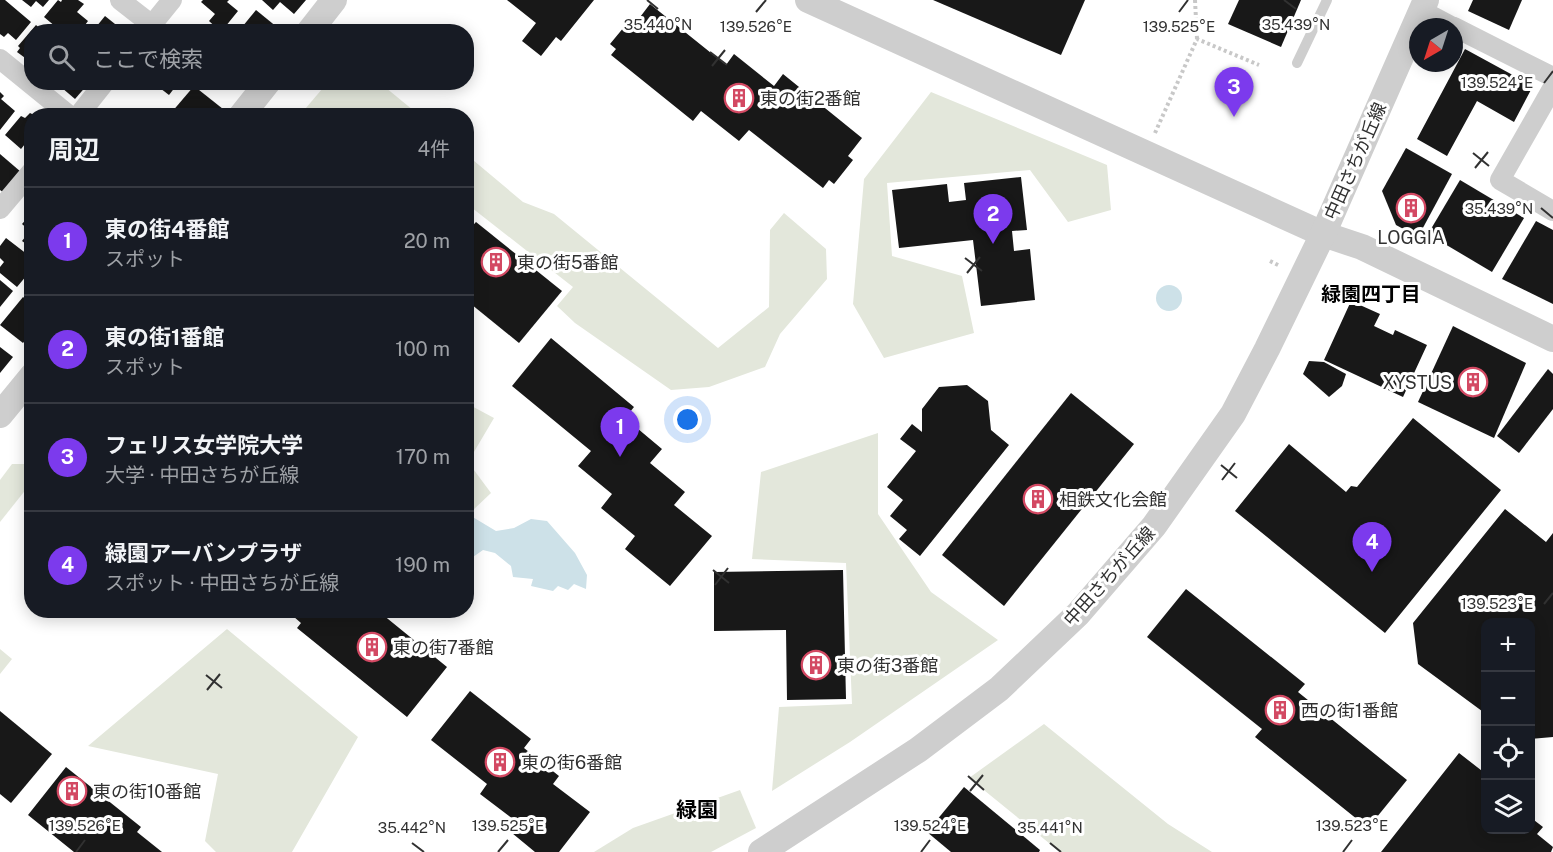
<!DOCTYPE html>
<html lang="ja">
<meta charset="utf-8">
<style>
body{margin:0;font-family:"Public Sans","Noto Sans JP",sans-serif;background:#242831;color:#f1f3f6}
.controls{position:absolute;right:18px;bottom:18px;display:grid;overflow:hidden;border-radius:12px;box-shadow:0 3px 15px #0003}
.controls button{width:54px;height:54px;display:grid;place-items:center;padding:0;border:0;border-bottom:2px solid #363941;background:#171b24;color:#f1f3f6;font:30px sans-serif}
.compass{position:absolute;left:1409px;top:18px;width:54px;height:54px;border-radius:50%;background:#171b24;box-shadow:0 3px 15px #0003;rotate:219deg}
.you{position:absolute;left:688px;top:420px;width:21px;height:21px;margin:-15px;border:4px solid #fff;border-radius:50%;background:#1a73e8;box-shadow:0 0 0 9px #1a73e833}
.badge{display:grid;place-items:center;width:39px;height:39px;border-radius:50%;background:#7c3aed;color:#fff;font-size:20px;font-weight:700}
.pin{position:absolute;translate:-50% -50px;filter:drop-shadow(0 2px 3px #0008)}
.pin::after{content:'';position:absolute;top:32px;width:21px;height:18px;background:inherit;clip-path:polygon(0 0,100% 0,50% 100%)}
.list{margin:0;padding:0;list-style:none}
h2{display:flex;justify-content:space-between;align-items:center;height:78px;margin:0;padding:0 24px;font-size:26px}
h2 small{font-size:20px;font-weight:400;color:#9ea1a6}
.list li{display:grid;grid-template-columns:39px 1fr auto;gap:18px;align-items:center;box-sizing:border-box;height:108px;padding:0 24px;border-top:2px solid #363941}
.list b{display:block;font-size:22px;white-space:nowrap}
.list p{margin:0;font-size:20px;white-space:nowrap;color:#9ea1a6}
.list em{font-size:20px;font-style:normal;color:#9ea1a6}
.icon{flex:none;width:33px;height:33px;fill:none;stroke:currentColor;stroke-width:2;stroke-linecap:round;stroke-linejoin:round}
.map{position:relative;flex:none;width:1553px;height:852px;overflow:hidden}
.search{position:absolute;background:#171b24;box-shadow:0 3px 15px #0003;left:24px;top:24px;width:450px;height:66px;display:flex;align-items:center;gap:15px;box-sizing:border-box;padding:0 21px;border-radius:24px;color:#9ea1a6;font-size:22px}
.panel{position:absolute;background:#171b24;box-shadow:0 3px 15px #0003;left:24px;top:108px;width:450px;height:510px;border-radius:24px}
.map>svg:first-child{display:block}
.green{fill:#e3e7db}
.water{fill:#cde1e8}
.building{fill:#181818}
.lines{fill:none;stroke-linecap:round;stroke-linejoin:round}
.path{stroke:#c8c8c8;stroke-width:4;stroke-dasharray:3 3;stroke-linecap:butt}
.service{stroke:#cecece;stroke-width:10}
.minor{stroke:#cecece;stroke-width:20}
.tertiary{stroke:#cecece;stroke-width:26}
.ticks{fill:none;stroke:#313131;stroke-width:2}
.labels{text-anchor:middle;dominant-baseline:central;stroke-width:6;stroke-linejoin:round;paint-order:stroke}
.poi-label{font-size:18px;fill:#313131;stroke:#fff;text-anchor:start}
.street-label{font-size:18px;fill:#313131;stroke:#fff}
.neighbourhood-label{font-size:20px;font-weight:bold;fill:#000;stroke:#fff}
.quarter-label{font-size:21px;font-weight:bold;fill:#000;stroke:#fff}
.ticks-label{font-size:15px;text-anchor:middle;fill:#313131;stroke:#fff;stroke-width:6;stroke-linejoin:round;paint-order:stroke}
</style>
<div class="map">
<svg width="1553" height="852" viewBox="0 0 1553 852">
<rect width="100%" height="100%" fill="#fff"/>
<!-- green -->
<g class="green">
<path d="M328,82L380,83L419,115H300Z"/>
<path d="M931,92L1107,165L1111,210L1068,222L1030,170L887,183L892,256L962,276L974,333L884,358L853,304L864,179Z"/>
<path d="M467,155L523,202L554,214L718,348L769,307L770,230L784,213L826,249L827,279L780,334L765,367L709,387L671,390L575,323L557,306L573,287L467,204Z"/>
<path d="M466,403L494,418L468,462L491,493L472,511L467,508Z"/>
<path d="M878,433V514L931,592L998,640L850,742L772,791L779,707L852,704L846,563L752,559L761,472Z"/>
<path d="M12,464H29L31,472V483L0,522V480Z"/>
<path d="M227,629L358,737L292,852H216L205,841L218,774L88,746Z"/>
<path d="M0,649L12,659L0,674Z"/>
<path d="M1044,724L1168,824L1212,852H1060L969,778Z"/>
<path d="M740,790L756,828L711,852H594L633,828Z"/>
</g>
<!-- water -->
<g class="water">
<circle cx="1169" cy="298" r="13"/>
<path d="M466,513L496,531L514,528L531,519L547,521L575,553L587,575L586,589L574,584L568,590L558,586L553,591L531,586L533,579L513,577L511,566L495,553L483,550L473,557L467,556Z"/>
</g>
<!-- building -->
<g class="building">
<path d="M0,0H5L31,22L16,40L8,33L4,37L0,34Z"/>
<path d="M22,0H49L43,7L36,1L31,7Z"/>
<path d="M58,0L61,2L62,0H78L84,4L77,12L88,21L80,32H62L44,17Z"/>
<path d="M203,0H229L227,2L238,11L221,32L209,21L215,14L201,2Z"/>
<path d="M262,0H306L294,14L280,2L273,10Z"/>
<path d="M507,0H594L561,41L556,37L541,56L522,41L536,23Z"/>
<path d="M933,0H1085L1061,55Z"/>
<path d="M1239,0H1301L1281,47L1228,24Z"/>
<path d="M1473,0H1522L1509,30L1468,11Z"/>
<path d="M650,4L726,65L734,54L774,86L783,74L862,138L848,156L853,160L834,184L829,180L823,188L749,130L739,141L701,111L693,121L611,55L616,49L610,44L629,21L634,25Z"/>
<path d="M256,10L283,32H238Z"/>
<path d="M105,16L125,32H92Z"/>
<path d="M36,25L44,32H32V63L17,52L20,48L18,46Z"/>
<path d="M1465,49L1533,86L1514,122L1477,101L1447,156L1417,139Z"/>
<path d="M55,82H86L88,84L75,99Z"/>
<path d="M158,82H179L169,95L156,85Z"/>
<path d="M231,82H246L240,90Z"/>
<path d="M194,86L223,109L218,116H174L171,113Z"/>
<path d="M0,92L4,96L1,99L15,111L0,130Z"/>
<path d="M138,110L145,116H133Z"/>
<path d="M30,113L32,114V146L30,148L25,144L21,149L5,135L21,116L25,118Z"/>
<path d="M1406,148L1452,174L1418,237L1396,225L1382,191Z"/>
<path d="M0,154L21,172L4,193L0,190Z"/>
<path d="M1021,177L1027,230L1012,231L1014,251L1030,249L1035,300L981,306L973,240L899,248L892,190L947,184L949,202L966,200L964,183Z"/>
<path d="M1460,180L1524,218L1492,272L1428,234Z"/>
<path d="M32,213V248L22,241L30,231L22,224Z"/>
<path d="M1536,221L1553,230V304L1502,279Z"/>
<path d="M476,222L562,291L519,343L466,300V233Z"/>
<path d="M6,238L32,258V269L17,287L0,273V267L4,262L0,258V246Z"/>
<path d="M0,280L13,291L0,307Z"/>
<path d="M23,297L32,304V332L23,343L0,325Z"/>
<path d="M1351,301L1380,314L1374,326L1393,335L1395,330L1427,345L1403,397L1324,360Z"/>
<path d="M1453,326L1526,363L1494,438L1418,402Z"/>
<path d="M551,338L634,407L625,418L662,449L650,463L685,492L674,505L712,536L670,586L625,549L635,536L601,508L612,494L578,466L591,451L512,386Z"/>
<path d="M0,347L13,357L0,373Z"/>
<path d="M1309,361L1324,362L1346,374L1342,386L1329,397L1303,374Z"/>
<path d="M1548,369L1553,374V409L1519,453L1497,436Z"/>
<path d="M967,385L988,401L991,430L1009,445L920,556L899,539L907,530L890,516L903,500L887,487L916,451L900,439L912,424L922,432V409L939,387Z"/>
<path d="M1071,393L1134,444L1004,606L942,555Z"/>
<path d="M1413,418L1501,490L1385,633L1235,511L1289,444L1346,492L1351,486L1357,487Z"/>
<path d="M1505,509L1546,542L1553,533V737L1530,739V622H1486V714L1418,664L1413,623Z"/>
<path d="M843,570L846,699L787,700L786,630L714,631V572Z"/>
<path d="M1186,589L1305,684L1298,692L1407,780L1368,828L1255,737L1262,729L1147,637Z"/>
<path d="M286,610H377L447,667L407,717L297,628L301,623Z"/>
<path d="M470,691L531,739L524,748L559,776L553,784L590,812L559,852H535L506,828L513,819L480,794L487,784L431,740Z"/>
<path d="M0,711L52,754L11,803L0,794Z"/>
<path d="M1459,753L1486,774V830H1530V817L1543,827L1537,834L1553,847L1551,852H1381Z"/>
<path d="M66,767L141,827L137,832L162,852H74L28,815Z"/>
<path d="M964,787L1040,850L1039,852H951L927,832Z"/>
</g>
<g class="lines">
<!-- path -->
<g class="path">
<path d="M1195,0L1197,39"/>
<path d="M1155,133L1197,39L1259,65"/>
<path d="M1270,261L1280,266"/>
</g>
<!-- service -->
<path class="service" d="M1297,63L1327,0"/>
<!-- minor -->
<g class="minor">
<path d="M120,0L152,25"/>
<path d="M1421,10L1453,27"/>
<path d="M1454,27L1553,77"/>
<path d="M146,32L172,0"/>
<path d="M0,59L70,116"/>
<path d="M1553,87L1500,180L1553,211"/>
<path d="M78,116L105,82"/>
<path d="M0,209L32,171"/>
</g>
<!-- tertiary -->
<g class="tertiary">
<path d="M808,0L1323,234L1362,247L1553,339"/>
<path d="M309,32L334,0"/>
<path d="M241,116L268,82"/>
<path d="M0,415L32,376"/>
<path d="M761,852L918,750L999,689L1078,614L1154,526L1233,414L1267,349L1323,234L1426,0"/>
</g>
</g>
<!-- ticks -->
<path class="ticks" d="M647,0L658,9M1284,0L1296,9M756,12L766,0M1179,12L1188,0M710,52L727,65M712,66L725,50M1544,83L1553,71M1473,153L1489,166M1475,168L1488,152M1541,208L1553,218M965,258L982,271M967,273L980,257M1221,465L1237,478M1222,480L1235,463M713,570L729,583M715,585L728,568M1544,604L1553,593M206,675L222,688M207,690L220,674M968,776L984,790M970,791L983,775M412,843L424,852M1050,843L1061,852M76,852L85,840M498,852L508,840M921,852L930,840M1343,852L1352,840"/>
<!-- icons -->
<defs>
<g id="building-ring" transform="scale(1.5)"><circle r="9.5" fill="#fff" stroke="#d34963" stroke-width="1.5"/><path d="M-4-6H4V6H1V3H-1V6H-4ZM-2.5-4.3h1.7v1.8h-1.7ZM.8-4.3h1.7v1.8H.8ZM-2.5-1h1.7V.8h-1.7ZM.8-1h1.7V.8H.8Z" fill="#d34963"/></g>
</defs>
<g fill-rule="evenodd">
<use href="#building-ring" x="739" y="98"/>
<use href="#building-ring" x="1411" y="208"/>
<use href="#building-ring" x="496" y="262"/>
<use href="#building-ring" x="1473" y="382"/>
<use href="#building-ring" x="1038" y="499"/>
<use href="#building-ring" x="372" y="647"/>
<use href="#building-ring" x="816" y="665"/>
<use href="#building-ring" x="1280" y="710"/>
<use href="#building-ring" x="500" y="762"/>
<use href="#building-ring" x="72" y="791"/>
</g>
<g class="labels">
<!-- poi labels -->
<g class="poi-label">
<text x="760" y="98">東の街2番館</text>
<text x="1411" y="237" text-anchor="middle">LOGGIA</text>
<text x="517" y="262">東の街5番館</text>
<text x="1452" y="382" text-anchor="end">XYSTUS</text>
<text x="1059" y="499">相鉄文化会館</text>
<text x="393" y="647">東の街7番館</text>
<text x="837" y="665">東の街3番館</text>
<text x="1301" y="710">西の街1番館</text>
<text x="521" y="762">東の街6番館</text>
<text x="93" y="791">東の街10番館</text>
</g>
<!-- street labels -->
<g class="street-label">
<text transform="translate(1355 161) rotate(-66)">中田さちが丘線</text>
<text transform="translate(1109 576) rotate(-48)">中田さちが丘線</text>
</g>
<!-- neighbourhood labels -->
<g class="neighbourhood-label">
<text x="1371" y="294">緑園四丁目</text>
</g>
<!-- quarter labels -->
<g class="quarter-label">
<text x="697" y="809">緑園</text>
</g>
</g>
<g class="ticks-label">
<text x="658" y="30">35.440°N</text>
<text x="1296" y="30">35.439°N</text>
<text x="756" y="32">139.526°E</text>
<text x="1179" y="32">139.525°E</text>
<text x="1497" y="88">139.524°E</text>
<text x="1499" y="214">35.439°N</text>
<text x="1497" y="609">139.523°E</text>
<text x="85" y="831">139.526°E</text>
<text x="508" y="831">139.525°E</text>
<text x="930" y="831">139.524°E</text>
<text x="1352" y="831">139.523°E</text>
<text x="412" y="833">35.442°N</text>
<text x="1050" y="833">35.441°N</text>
</g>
</svg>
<div class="controls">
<button>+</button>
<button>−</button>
<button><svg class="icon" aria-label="locate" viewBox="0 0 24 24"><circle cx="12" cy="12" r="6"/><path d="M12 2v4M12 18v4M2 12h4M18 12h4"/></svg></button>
<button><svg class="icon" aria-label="layers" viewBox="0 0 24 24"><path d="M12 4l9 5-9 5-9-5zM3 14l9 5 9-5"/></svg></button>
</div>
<svg class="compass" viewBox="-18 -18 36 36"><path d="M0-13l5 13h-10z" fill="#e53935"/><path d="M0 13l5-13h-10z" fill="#9ea1a6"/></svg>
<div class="you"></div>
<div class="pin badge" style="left:620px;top:457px">1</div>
<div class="pin badge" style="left:993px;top:244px">2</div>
<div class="pin badge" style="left:1234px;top:117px">3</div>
<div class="pin badge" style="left:1372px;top:572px">4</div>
<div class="search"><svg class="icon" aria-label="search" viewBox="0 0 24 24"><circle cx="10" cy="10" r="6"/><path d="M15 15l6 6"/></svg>ここで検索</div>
<section class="panel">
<h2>周辺<small>4件</small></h2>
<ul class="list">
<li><span class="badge">1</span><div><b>東の街4番館</b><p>スポット</p></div><em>20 m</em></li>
<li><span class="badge">2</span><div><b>東の街1番館</b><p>スポット</p></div><em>100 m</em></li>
<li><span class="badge">3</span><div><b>フェリス女学院大学</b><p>大学 · 中田さちが丘線</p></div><em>170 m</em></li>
<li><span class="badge">4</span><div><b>緑園アーバンプラザ</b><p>スポット · 中田さちが丘線</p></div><em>190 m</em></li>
</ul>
</section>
</div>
